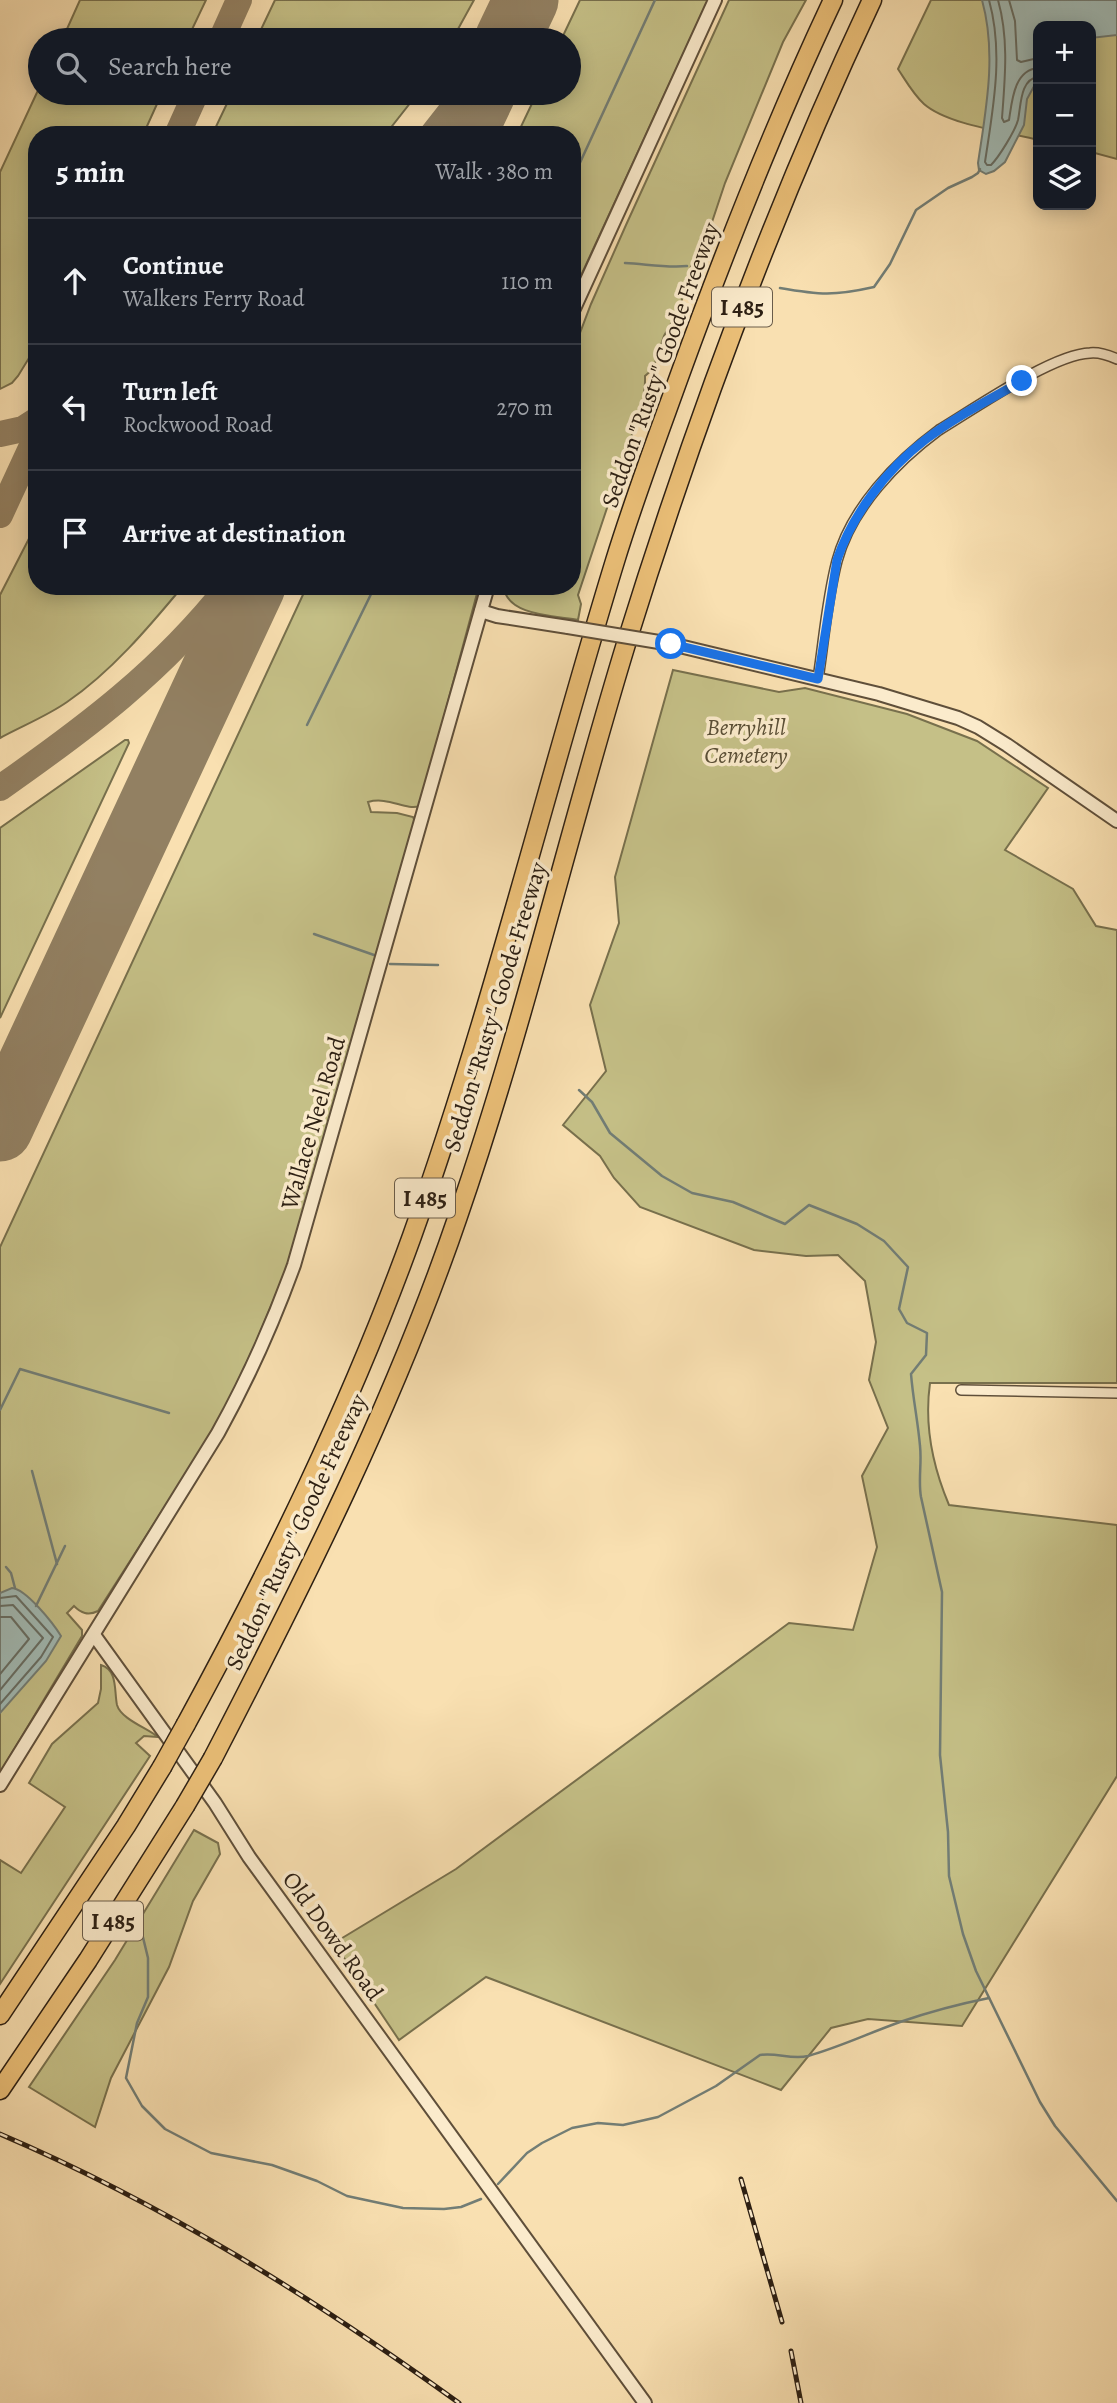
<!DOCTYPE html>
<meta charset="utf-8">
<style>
body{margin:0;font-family:Alegreya,serif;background:#242831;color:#f1f3f6}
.controls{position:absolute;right:21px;top:21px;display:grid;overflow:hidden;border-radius:14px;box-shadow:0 4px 18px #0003}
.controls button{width:63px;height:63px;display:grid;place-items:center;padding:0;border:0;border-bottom:2px solid #363941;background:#171b24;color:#f1f3f6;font:35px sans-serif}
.stop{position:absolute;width:21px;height:21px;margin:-16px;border:5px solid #1a73e8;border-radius:50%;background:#fff}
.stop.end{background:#1a73e8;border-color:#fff;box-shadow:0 2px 7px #0008}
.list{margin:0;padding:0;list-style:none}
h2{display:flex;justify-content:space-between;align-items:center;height:91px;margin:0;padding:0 28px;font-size:30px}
h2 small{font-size:23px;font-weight:400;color:#9ea1a6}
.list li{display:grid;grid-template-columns:46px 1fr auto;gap:21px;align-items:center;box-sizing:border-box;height:126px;padding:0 28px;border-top:2px solid #363941}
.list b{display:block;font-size:26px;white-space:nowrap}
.list p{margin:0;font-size:23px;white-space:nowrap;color:#9ea1a6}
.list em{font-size:23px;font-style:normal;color:#9ea1a6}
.icon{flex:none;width:38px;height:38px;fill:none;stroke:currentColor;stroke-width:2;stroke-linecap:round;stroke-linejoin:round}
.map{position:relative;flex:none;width:1117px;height:2403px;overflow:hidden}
.search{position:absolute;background:#171b24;box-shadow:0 4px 18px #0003;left:28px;top:28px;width:553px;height:77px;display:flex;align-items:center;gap:18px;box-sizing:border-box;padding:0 24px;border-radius:38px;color:#9ea1a6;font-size:26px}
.panel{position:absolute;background:#171b24;box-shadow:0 4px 18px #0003;left:28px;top:126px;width:553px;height:469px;border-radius:28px}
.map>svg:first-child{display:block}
.green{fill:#c5c087;stroke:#78704d;stroke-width:2}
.water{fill:#a1bbb6;stroke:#727d75;stroke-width:2}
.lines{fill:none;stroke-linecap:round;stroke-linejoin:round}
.shore{stroke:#666d64;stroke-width:2}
.stream{stroke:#727d75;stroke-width:2.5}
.taxiway{stroke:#928062;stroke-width:26}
.runway{stroke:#928062;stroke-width:65}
.minor-casing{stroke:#5f4f3a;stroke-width:12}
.tertiary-casing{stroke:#5f4f3a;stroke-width:16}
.motorway-casing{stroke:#2c1f13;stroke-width:21}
.minor{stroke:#fbebcc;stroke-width:9}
.tertiary{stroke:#fbebcc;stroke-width:12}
.motorway{stroke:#ecc078;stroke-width:18}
.rail-casing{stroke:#2c1f13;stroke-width:5}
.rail{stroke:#fbebcc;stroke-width:2.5;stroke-dasharray:8;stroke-linecap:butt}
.tertiary-bridge-casing{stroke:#5f4f3a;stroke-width:16;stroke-linecap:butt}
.motorway-bridge-casing{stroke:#2c1f13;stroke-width:21;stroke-linecap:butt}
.tertiary-bridge{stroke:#fbebcc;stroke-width:12}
.motorway-bridge{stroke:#ecc078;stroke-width:18}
.route{stroke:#1a73e8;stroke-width:9}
.labels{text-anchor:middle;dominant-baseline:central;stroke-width:7;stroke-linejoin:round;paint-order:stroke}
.shield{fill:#fbebcc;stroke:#6a5c4a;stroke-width:2}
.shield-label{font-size:23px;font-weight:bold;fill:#2c1f13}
.street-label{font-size:24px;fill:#2c1f13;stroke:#fbebcc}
.park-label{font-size:24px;font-style:italic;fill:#5a4f36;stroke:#fbebcc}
</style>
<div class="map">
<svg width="1117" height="2403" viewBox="0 0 1117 2403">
<rect width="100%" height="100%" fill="#f9e0b1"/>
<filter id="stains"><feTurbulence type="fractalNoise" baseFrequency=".00286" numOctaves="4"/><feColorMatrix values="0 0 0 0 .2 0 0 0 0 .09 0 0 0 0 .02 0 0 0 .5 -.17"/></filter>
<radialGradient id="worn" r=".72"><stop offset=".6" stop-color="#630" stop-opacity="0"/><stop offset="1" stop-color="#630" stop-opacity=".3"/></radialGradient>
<!-- green -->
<g class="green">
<path d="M80,0H206L187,40H62Z"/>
<path d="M275,0H474L452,40H256Z"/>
<path d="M580,0H708L572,295V135H517L537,93H569V40H561Z"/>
<path d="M729,0H806L783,42L725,183L702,252L691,266L689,280L677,313L664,336L653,369L645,376C646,405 634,427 625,454C609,501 594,548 578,595L581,604L578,620C557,616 505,616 504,586H572V354L591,304L626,225Z"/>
<path d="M931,0H1117V159L1091,152V26H1038V140C1007,132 948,125 924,104C913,94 906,81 898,69Z"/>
<path d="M40,86V93H162L143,135H37V345L18,376L12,383L0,389V172Z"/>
<path d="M232,93H418L385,135H212Z"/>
<path d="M37,523V586H183C149,627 111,672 67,702C47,716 22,726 0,738V595Z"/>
<path d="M307,586H479L420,806C405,811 389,796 368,802L371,812L397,813L413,817L415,822L286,1270L254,1347L226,1406L198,1455L98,1611C88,1616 81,1613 74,1606L67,1613L82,1630V1636L0,1773V1247Z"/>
<path d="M673,670L779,692L805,688L907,714L977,741L1048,788L1005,850L1073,889L1096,926L1117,930V1383H930C924,1426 932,1465 949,1505L1117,1525V1776L962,2026L868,2019L831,2028L781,2090L486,1977L399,2040L334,1943L456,1869L789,1623L853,1630L877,1547L862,1476L888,1428L869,1380L876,1342L865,1281L838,1255L806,1256L754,1250L640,1207L614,1178L600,1156L563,1125L606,1071L590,1005L619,923L615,877Z"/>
<path d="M125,740H128L129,743L0,1018V828Z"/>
<path d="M101,1665C118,1670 114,1691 117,1705C121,1719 147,1728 158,1737L144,1736L136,1743L150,1756L0,1984V1860L21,1873L65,1807L29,1783L52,1744L98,1703L101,1689Z"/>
<path d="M194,1830L218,1843L220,1854L193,1901L169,1967L111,2078L95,2127L29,2087L115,1960Z"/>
</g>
<!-- water -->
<g class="water">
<path d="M982,0H1117V35L1091,38V26H1038V79L1027,99L1024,125L1005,162L994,171L986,174L979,170L978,163C986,109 997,54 982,0Z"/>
<path d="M12,1588C26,1589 53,1623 61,1636L46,1661L0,1713V1593Z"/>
</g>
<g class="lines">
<!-- shore -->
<g class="shore">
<path d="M989,0C1004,54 993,108 985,162L987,165H991C999,157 1015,131 1018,120C1021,106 1020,79 1038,77"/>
<path d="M998,0C1009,39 1005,78 1002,118L1004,122L1009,120C1012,101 1014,70 1038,68"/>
<path d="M1009,0L1015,21L1017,60L1021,62L1038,58"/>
<path d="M0,1598L16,1596L53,1637L41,1657L0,1704"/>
<path d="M0,1606L13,1605L43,1638L0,1690"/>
<path d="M0,1617H11L29,1639L0,1674"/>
</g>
<!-- stream -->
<g class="stream">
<path d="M572,180L655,0"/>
<path d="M625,263C646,264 666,268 687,266"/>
<path d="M780,288C820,295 834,296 874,287L890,264L916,210L948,188L972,177L978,173L980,169"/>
<path d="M307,725L375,586"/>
<path d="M314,934L374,955"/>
<path d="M390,964L438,965"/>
<path d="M579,1090L592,1102L610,1133L662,1176L692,1193L733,1202L785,1224L809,1205L857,1224L884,1241L908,1267L899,1309L907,1323L927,1333L926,1355L911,1374C913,1399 918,1422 920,1446C922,1463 918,1480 921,1497L942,1592L940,1755L948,1832L949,1876L963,1934L976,1971L1040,2102L1055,2126L1117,2201"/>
<path d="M0,1410L20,1369L169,1413"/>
<path d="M32,1471L57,1564"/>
<path d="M6,1567L11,1573L15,1588"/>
<path d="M36,1606L65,1546"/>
<path d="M140,1925L148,1958V1997L137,2023L126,2078L142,2106L165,2129L211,2153L272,2165L317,2181L347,2196L403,2208L444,2209L461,2207L481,2199"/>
<path d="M498,2184L527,2153L542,2143L572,2128L598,2123L623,2125L658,2117L716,2086L760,2055C776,2052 791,2060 808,2056C840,2047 869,2033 900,2022C929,2012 959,2004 989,1998"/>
</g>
<!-- taxiway -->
<g class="taxiway">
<path d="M221,40L239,0"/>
<path d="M499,40L523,0"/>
<path d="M177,135L196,93"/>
<path d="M432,135L465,93"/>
<path d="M0,434L23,429L37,420"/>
<path d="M0,515L37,435"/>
<path d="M0,788C87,727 162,671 229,586"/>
<path d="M0,1121L13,1101"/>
</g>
<!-- runway -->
<g class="runway">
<path d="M507,40L526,0"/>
<path d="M463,135L483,93"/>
<path d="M0,1129L253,586"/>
</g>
<!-- minor casing -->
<g class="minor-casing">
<g id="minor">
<path d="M818,679C824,640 827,599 837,561C851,508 897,461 939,430C974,409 1053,354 1090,353C1100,352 1108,355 1117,359"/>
<path d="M961,1390L1117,1393"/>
</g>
</g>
<!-- tertiary casing -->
<g class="tertiary-casing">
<g id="tertiary">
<path d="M572,313L715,0"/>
<path d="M481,611L497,616L568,627"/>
<path d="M671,644L879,694L958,718L978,727L1007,745L1117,821"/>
<path d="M94,1635L215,1803L249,1857L645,2403"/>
<path d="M0,1785L218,1433C248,1379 273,1323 294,1265L488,586"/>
</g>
</g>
<!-- motorway casing -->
<g class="motorway-casing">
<g id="motorway">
<path d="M186,1724C272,1566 351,1405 412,1236C491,1015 546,786 615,561C634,499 657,438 679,377C725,250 775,123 833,0"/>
<path d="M213,1758C304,1582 394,1404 458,1216C523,1028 568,834 626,644C694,425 774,208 872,0"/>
<path d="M0,2015L126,1826L162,1767"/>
<path d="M0,2090L88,1960L185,1806"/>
</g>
</g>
<!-- minor -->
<use href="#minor" class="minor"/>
<!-- tertiary -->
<use href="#tertiary" class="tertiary"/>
<!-- motorway -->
<use href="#motorway" class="motorway"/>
<!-- rail casing -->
<g class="rail-casing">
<g id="rail">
<path d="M0,2134C164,2204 315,2299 459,2403"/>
<path d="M741,2179L782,2322"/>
<path d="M791,2351L801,2403"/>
</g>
</g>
<!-- rail -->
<use href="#rail" class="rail"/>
<!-- tertiary-bridge casing -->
<g class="tertiary-bridge-casing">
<path id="tertiary-bridge" d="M568,627L671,644"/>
</g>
<!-- motorway-bridge casing -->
<g class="motorway-bridge-casing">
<g id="motorway-bridge">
<path d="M162,1767L186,1724"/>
<path d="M185,1806L213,1758"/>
</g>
</g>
<!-- tertiary-bridge -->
<use href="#tertiary-bridge" class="tertiary-bridge"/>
<!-- motorway-bridge -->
<use href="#motorway-bridge" class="motorway-bridge"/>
</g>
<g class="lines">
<!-- route -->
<path class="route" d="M671,644L818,679L837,560C852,515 887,469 925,440C955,417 989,400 1022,381"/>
</g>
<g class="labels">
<!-- shield labels -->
<g class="shield">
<rect x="712" y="287.5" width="60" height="39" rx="5"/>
<rect x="395" y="1178.5" width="60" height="39" rx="5"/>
<rect x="83" y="1901.5" width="60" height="39" rx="5"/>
</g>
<g class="shield-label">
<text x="742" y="307">I 485</text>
<text x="425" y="1198">I 485</text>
<text x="113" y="1921">I 485</text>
</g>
<!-- street labels -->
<g class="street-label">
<text transform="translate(660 365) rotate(-70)">Seddon "Rusty" Goode Freeway</text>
<text transform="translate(495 1007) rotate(-73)">Seddon "Rusty" Goode Freeway</text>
<text transform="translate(313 1123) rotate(-74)">Wallace Neel Road</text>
<text transform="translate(296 1532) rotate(-65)">Seddon "Rusty" Goode Freeway</text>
<text transform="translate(333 1936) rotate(54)">Old Dowd Road</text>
</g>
<!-- park labels -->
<g class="park-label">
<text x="746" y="727">Berryhill<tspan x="746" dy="28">Cemetery</tspan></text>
</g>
</g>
<rect width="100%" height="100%" filter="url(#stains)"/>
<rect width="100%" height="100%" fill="url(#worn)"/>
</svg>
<div class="controls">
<button>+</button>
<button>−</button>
<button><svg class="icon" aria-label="layers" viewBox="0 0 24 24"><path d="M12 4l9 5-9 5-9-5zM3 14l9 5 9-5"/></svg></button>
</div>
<div class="stop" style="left:671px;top:644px"></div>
<div class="stop end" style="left:1022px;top:381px"></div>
<div class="search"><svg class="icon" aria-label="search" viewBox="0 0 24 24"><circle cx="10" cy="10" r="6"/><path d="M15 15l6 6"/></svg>Search here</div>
<section class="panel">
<h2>5 min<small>Walk · 380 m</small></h2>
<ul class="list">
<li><svg class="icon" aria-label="ahead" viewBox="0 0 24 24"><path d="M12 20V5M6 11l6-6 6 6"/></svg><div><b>Continue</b><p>Walkers Ferry Road</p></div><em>110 m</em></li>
<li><svg class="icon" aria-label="left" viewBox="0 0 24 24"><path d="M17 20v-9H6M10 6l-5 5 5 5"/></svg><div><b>Turn left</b><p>Rockwood Road</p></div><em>270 m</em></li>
<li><svg class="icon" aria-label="arrive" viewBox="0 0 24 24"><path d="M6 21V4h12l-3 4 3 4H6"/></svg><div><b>Arrive at destination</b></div></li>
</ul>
</section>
</div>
